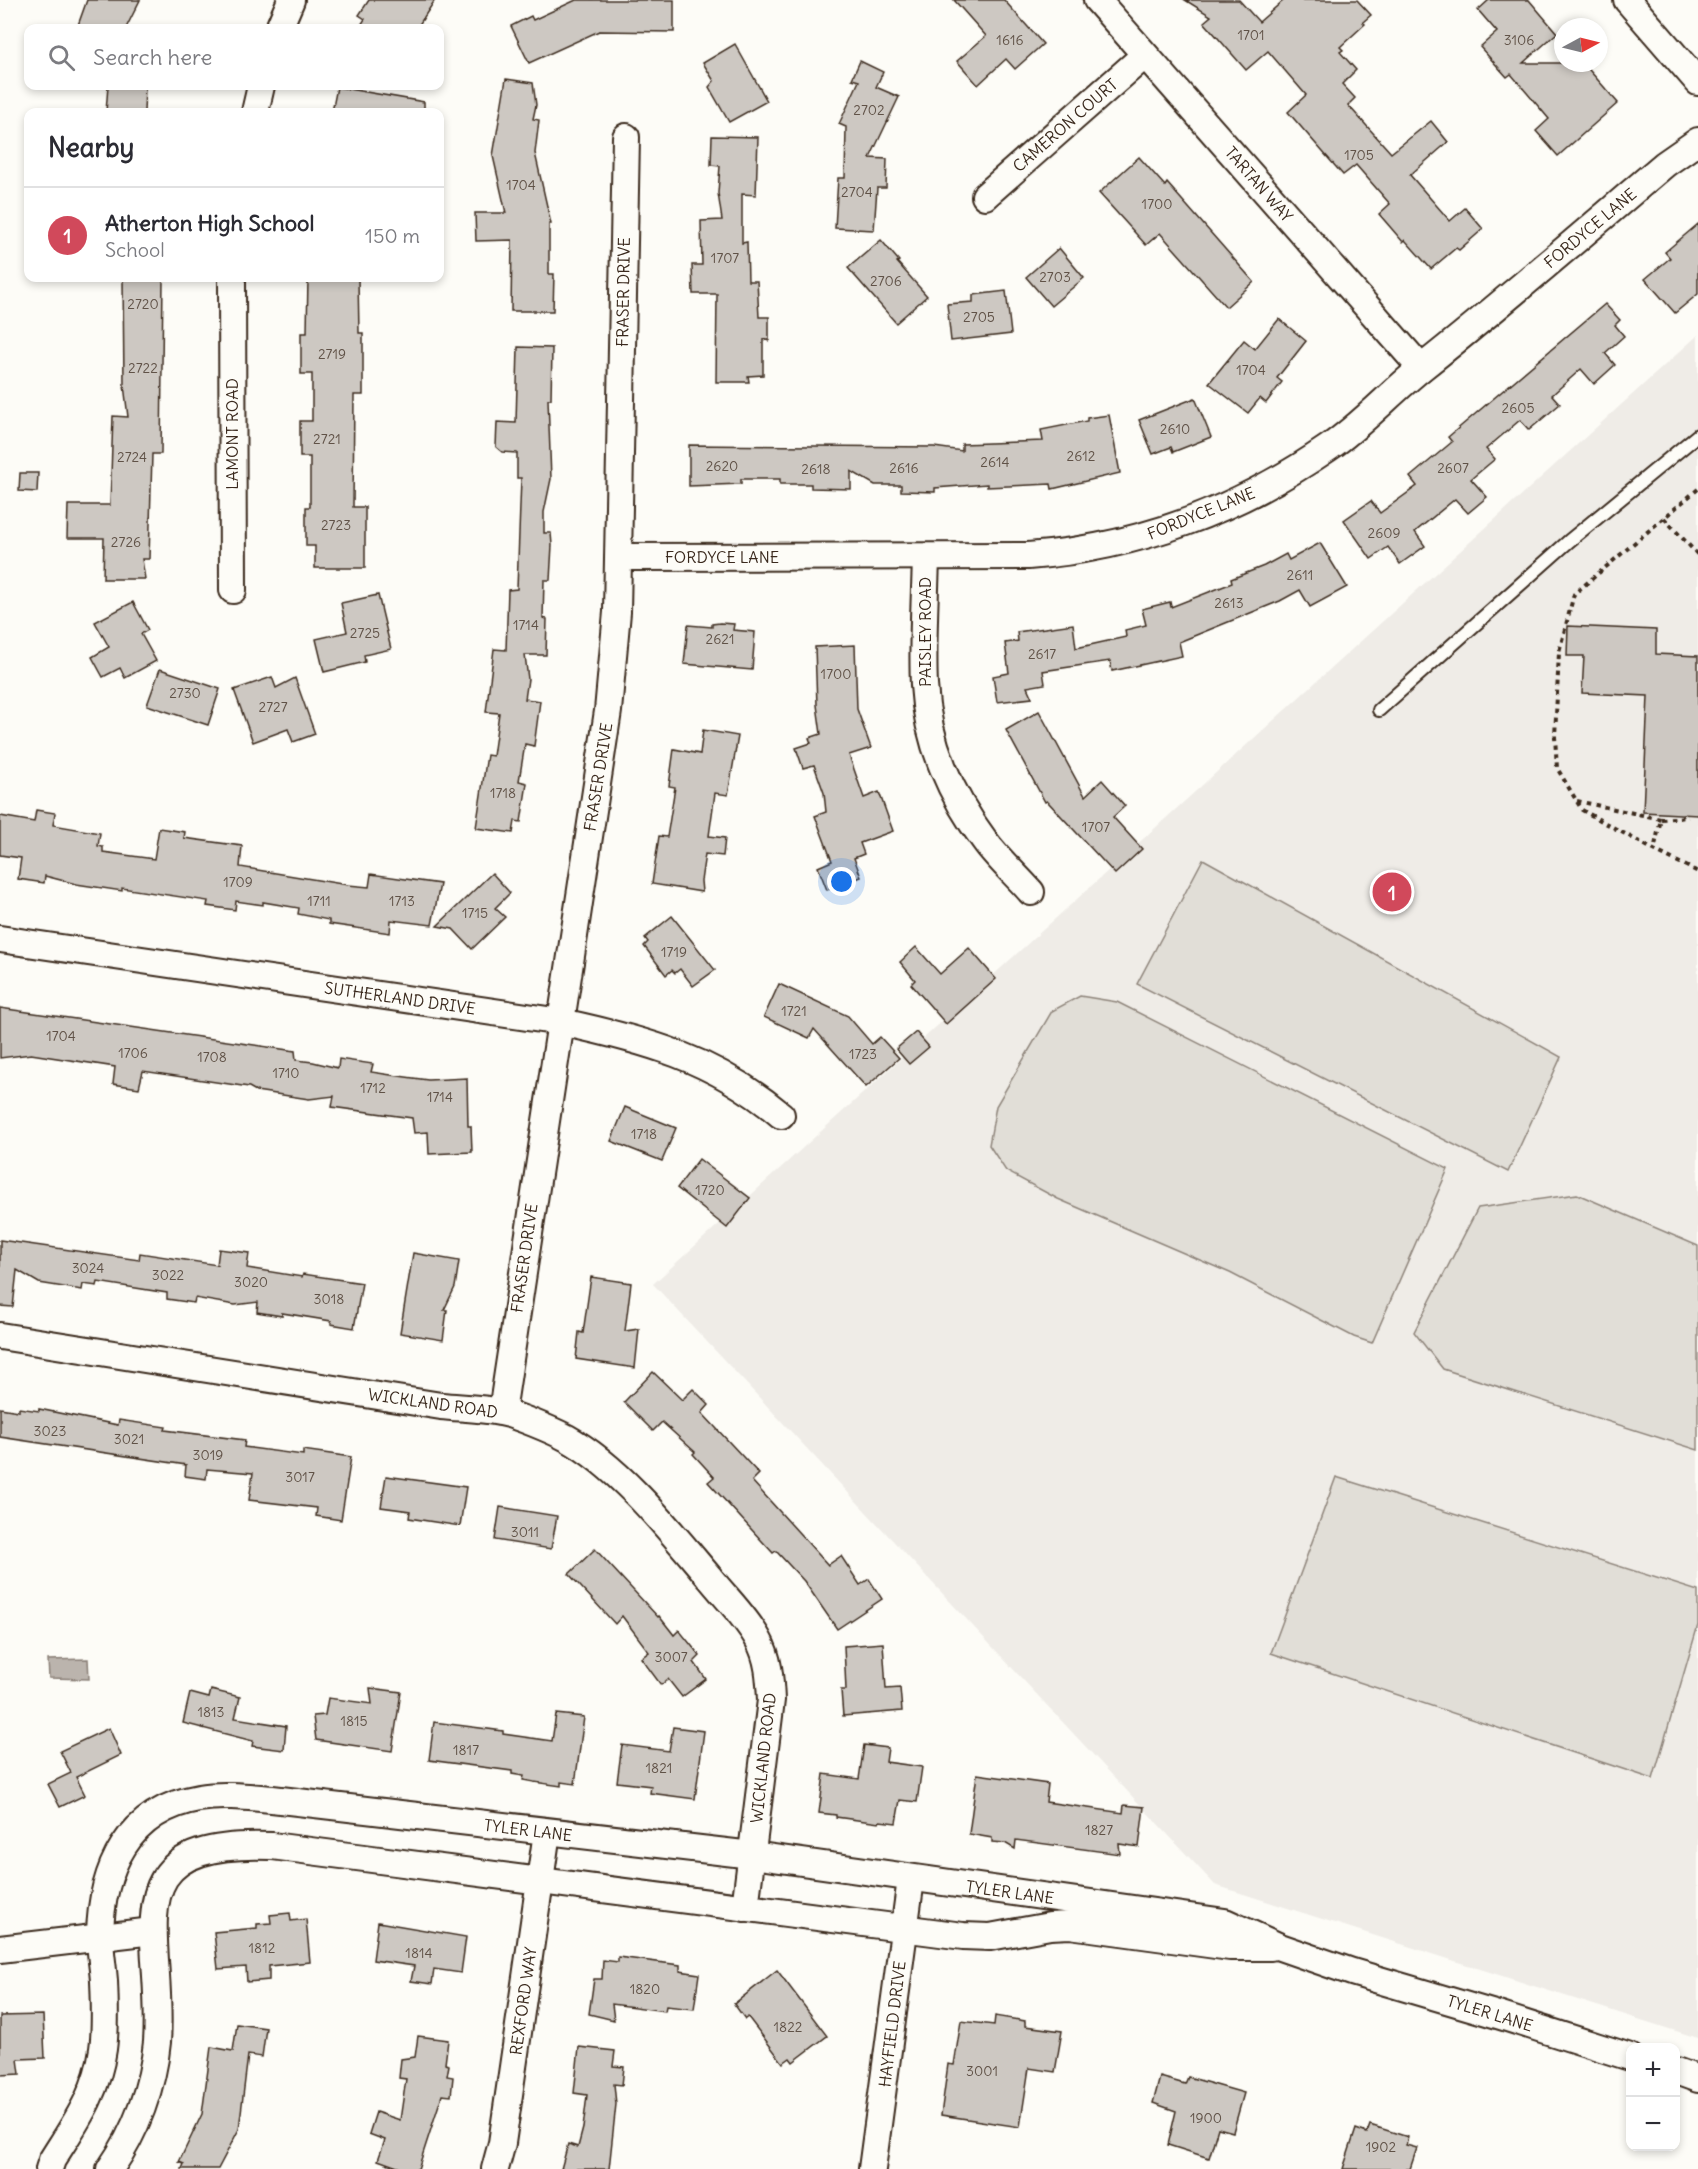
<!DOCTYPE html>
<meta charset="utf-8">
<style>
body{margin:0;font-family:Delius,sans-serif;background:#f7f7f7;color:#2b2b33}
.controls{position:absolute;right:18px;bottom:18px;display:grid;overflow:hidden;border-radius:12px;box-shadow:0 3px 9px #0003}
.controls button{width:54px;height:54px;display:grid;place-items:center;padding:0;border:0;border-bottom:2px solid #e1e1e2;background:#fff;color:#2b2b33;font:30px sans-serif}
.compass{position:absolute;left:1554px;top:18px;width:54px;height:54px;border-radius:50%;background:#fff;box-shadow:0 3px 9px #0003;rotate:83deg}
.you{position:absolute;left:842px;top:882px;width:21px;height:21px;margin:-15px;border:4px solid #fff;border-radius:50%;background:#1a73e8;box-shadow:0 0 0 9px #1a73e833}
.badge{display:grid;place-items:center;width:39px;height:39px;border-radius:50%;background:#d1495b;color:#fff;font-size:20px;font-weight:700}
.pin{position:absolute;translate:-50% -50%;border:3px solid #fff;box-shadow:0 2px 6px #0006}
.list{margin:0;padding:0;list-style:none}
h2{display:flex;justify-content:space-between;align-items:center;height:78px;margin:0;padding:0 24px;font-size:26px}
h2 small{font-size:20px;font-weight:400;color:#7c7c81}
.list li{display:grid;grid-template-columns:39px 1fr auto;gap:18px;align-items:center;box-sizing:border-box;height:96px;padding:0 24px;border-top:2px solid #e1e1e2}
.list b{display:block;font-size:22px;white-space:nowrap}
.list p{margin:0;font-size:20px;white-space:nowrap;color:#7c7c81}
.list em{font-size:20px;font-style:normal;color:#7c7c81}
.icon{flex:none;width:33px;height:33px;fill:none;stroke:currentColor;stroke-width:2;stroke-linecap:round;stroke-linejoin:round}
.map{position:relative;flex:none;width:1698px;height:2169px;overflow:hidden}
.search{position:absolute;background:#fff;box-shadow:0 3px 9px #0003;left:24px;top:24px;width:420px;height:66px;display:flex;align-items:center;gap:15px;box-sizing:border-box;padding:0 21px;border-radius:12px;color:#7c7c81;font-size:22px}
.panel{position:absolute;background:#fff;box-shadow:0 3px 9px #0003;left:24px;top:108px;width:420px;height:174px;border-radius:12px}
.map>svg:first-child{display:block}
.built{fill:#efece7}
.green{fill:#e1ded7;stroke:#8e847a;stroke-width:1.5}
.water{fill:#bbb4ad;stroke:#887d74;stroke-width:1.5}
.building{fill:#cdc8c2;stroke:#3b2a1e;stroke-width:1.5}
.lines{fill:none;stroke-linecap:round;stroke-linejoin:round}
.lane-casing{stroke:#3b2a1e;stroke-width:16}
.street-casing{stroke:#3b2a1e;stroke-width:30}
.path{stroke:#3b2a1e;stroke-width:4;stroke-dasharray:4.5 4.5;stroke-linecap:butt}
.lane{stroke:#fdfcf7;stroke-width:12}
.street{stroke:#fdfcf7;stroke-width:26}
.labels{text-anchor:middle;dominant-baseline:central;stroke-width:5;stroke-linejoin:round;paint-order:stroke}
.number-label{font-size:14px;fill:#605247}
.street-label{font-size:16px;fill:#3b2a1e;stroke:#fdfcf7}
</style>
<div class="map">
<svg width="1698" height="2169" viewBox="0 0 1698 2169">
<rect width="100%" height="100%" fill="#fdfcf7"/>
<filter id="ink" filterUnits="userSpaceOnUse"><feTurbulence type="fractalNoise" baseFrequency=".0167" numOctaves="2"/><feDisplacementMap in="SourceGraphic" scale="12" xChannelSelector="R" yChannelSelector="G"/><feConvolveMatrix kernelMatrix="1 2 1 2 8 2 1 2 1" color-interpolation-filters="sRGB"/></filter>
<g filter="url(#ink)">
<!-- built -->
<path class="built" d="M1698,335V2038L1215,1885L653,1284Z"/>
<!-- green -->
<g class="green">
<path d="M1203,859L1561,1057L1508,1172L1137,984Z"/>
<path d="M1080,996L1117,1002L1448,1169L1372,1343L1354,1337L1230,1273L1058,1199L1006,1171L989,1145L996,1106L1052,1011Z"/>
<path d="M1577,1194L1698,1246V1450L1443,1369L1414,1332L1478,1208Z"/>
<path d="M1336,1477L1698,1591V1625L1653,1779L1271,1653Z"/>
</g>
<!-- water -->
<path class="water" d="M88,1659L89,1679L49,1678L48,1660Z"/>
<!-- building -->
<g class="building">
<path d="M87,0H140L126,28H77Z"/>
<path d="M369,0H435L417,28H359L365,19L359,15Z"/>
<path d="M576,0H674V32L599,31L529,63L511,26L531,16L533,20Z"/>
<path d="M954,0H1004L1043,44L1015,69L1006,59L978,85L957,61L986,36Z"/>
<path d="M1185,0H1239L1259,22L1284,0H1357L1371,15L1363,22L1365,24L1340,47L1343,50L1340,52L1356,70L1342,84L1355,98L1348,105L1391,153L1431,121L1448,142L1410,175L1450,221L1465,208L1483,229L1459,250L1456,248L1431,269L1405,240L1403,242L1379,214L1390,204L1356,165L1343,175L1288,112L1306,95L1268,51L1246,70L1204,22L1211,16Z"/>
<path d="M1489,0H1529L1557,33L1523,63H1583L1618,103L1558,156L1536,131L1549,119L1511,74L1507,77L1480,47L1497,32L1478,10Z"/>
<path d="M735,44L767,101L729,122L709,87L714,81L703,63Z"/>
<path d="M860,61L883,72L876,87L899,97L870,158L887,159L886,188H877L874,230L835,228L838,178H845L846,127L839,124L859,81L852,79Z"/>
<path d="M506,79L533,83L536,105L533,119L539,120L535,153L551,224H549V274H554L553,311H511L512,240L476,241L475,213H506L493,156Z"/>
<path d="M108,86H145L144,112H106Z"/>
<path d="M337,87L424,102V112H332Z"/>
<path d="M712,136L758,137L756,195L742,194V243L747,242L748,281H757L759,317H769V341L763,339V375L748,376L749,382H716L717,294H693L692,265H702L701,221L722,220L718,193L720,166L711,165Z"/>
<path d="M1139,157L1165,186L1167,183L1254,282L1226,307L1160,233L1146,245L1099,193Z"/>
<path d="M1698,224V294L1675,313L1645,279L1670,258L1665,252Z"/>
<path d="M881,240L899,261L897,262L927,296L896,323L848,268Z"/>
<path d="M1059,248L1084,278L1051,306L1026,277Z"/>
<path d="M123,278H163L161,454H152L149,559H142L145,579H103L104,538H67L68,505H110L113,416L128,417L124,385Z"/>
<path d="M308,278H358L359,333H363V395H354L353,507H365V568H315V546H306V507H310V457H300V421H312V374H301V333H307Z"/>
<path d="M1006,291L1011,334L951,341L947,304L973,302V295Z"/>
<path d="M1605,304L1620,320L1615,325L1624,336L1605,353L1615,365L1594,384L1581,369L1552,395L1560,404L1529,430L1520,420L1486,449L1495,459L1471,479L1487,497L1468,513L1455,499L1415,532L1425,546L1400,564L1388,547L1371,559L1344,520L1371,501L1380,513L1417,486L1410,477L1452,442L1448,437Z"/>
<path d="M1279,319L1306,341L1277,378L1282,382L1266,403L1260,398L1248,413L1209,383L1244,340L1255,349Z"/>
<path d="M518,347L552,348L551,399H548L551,479L544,512V533H551L552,545L550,580H544L543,618L547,619L546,655H525L528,679L525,699L540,701L534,746L525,744L519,781L527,783L521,822L515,821L513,833L476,828L487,755L493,756L499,713L486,712L494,649L506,650L508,590L517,589L521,478H517V453L502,452L496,447L497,422L516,423Z"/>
<path d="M1195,398L1211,437L1173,452L1171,447L1153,454L1139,420Z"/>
<path d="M1109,415L1120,473L1052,489L1051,484L987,487V484L935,488V492L901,491V485H875L851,471V489L811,488V484H780V479H741V484L689,486V445L934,447L962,451V444L1043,441L1041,430L1087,421V418Z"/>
<path d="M20,473H38L37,492L19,491Z"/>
<path d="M1320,543L1347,587L1310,607L1300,590L1280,601L1179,642L1182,656L1112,671L1110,661L1043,671L1045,684L1027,687L1032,698L997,702L993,676L1009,673L1005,643L1018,641L1017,632L1073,624L1076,648L1126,637L1125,630L1146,625L1142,609L1170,602L1171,607L1232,583L1231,579L1264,566L1286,554L1289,560Z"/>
<path d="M378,595L391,649L364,655L365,662L324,672L316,639L347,632L341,603Z"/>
<path d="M133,602L148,630L141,634L156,661L125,678L120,668L103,677L92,657L109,647L95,622Z"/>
<path d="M720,623L734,624L733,630L755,632L752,670L684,664L688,625L712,627V624Z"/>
<path d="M1568,626L1656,630V654L1698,656V815L1643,812L1648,696L1582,693L1584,656H1567Z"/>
<path d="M855,645L857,709L871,748L849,755L864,798L879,792L893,831L860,843L864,854L854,858L861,877L827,890L818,867L832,861L815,816L826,812L824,793L814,765L803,768L796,748L811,743L809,738L821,734L817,705L815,647Z"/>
<path d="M160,669L220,689L208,725L147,705Z"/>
<path d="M272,677L276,688L295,678L315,734L293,742L288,729L253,742L234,690Z"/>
<path d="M1039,711L1085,796L1102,780L1125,806L1113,817L1142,849L1115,874L1047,801L1045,802L1006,730Z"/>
<path d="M703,730L738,736L728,795L715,793L709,836L725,838L723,856L705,854L701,881L702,892L652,884L659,836L667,837L675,787L669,786L674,749L700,754Z"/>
<path d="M36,810L55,813L53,825L100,833L98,846L103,847V852L154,859L159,828L185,832L184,838L242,846L240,867L348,885L369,887L371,874L440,884L432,925L391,920L390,933L329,924V920L298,914L299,908L263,902V905L236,901L235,910L207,906L208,901L122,888V891L76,884L45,876L44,883L18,879L21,858L0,855V816L34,822Z"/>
<path d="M492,873L510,893L495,908L505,917L472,949L453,929L437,926Z"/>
<path d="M672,916L715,970L693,986L680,969L675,973L672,970L666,975L644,946L648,942L645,938Z"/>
<path d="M916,947L940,974L969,948L996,979L946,1024L911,984L915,980L900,962Z"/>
<path d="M779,984L848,1016L872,1044L880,1037L899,1058L866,1087L814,1029L809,1038L764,1017Z"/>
<path d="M0,1008L295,1051L296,1060L313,1062L338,1068L339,1059L373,1064L371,1072L391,1075L428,1080L467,1078L468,1126H471L472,1152L429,1154L428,1132L414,1133L412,1118L332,1107L334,1096L309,1099L256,1091L249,1087L143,1071L139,1088L113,1084L115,1067L31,1054L0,1058Z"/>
<path d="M916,1032L929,1047L909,1064L896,1049Z"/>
<path d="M625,1107L676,1128L662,1161L611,1141Z"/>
<path d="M699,1159L750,1198L727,1228L677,1188Z"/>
<path d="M0,1240L139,1260L140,1253L217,1265L219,1249L249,1253L247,1268L302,1277L303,1274L362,1283L354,1328L331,1324V1321L282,1313V1316L257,1312L258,1302L235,1305L195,1298L194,1303L167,1299V1293L98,1282L97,1286L83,1284L82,1290L39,1283L17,1270L13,1307L0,1306Z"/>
<path d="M413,1253L459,1261L455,1287L444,1310H447L443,1340L400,1333Z"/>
<path d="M591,1277L631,1283L625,1331L639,1329L635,1368L576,1359L579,1332L583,1333Z"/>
<path d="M653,1372L682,1400L693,1389L709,1405L702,1413L759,1474L752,1481L828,1565L841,1556L860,1585L869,1579L882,1599L837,1629L804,1581L776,1551L773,1553L708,1482L714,1477L693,1454L695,1452L662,1422L653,1431L624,1402Z"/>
<path d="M0,1408L19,1411V1408L39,1411V1409L118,1425L119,1420L166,1427L165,1430L245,1440L244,1447L303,1455V1450L351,1457L341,1520L316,1516L317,1508L249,1500L253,1473L207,1469L206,1479L185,1476L186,1465L0,1437Z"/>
<path d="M386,1476L466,1487L460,1526L409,1518L410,1511L381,1507Z"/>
<path d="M500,1507L557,1516L551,1549L495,1540Z"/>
<path d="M595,1549L658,1617L659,1616L674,1635L679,1630L700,1656L694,1662L706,1679L682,1697L668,1679L661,1685L641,1658L649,1652L622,1616L615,1624L569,1574Z"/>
<path d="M883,1643L886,1689L900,1688L902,1711L843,1716L841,1690H846L844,1646Z"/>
<path d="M370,1688L401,1692L392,1751L316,1740L313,1716L325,1715L328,1698L372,1704Z"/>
<path d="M211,1690L240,1697L235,1718L286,1726L284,1750L252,1746L253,1741L183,1723L190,1693L209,1698Z"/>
<path d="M556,1714L584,1717L575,1784L561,1782V1786L534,1782L523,1780L524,1776L512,1774V1771L429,1760L434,1722L503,1731V1734L552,1741Z"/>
<path d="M673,1727L704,1731L695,1799L650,1793L651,1786L617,1782L622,1745L669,1751Z"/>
<path d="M109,1728L121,1755L76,1777L85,1795L60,1807L48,1784L71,1773L60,1751Z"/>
<path d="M864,1745L888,1748L886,1762L922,1767L917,1802L900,1800L896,1823L880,1821L879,1823L836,1817V1815L819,1813L824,1774L859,1779Z"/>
<path d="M977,1774L1048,1784L1046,1802L1123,1813L1124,1805L1144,1807L1139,1847L1119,1844L1120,1854L1016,1840L1015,1849L1005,1843L992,1842V1838L969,1834Z"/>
<path d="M290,1913L291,1921L306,1919L310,1962L269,1966V1980L247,1982L246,1967L218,1969L214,1932L257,1928V1924L271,1923L270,1915Z"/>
<path d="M378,1922L466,1937L461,1973L434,1969L432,1984L411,1981L414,1966L373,1960Z"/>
<path d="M618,1957L680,1965V1971L699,1974L694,2009L666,2006L665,2011L612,2004L614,2020L589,2014L594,1979H602L603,1960L618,1962Z"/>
<path d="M777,1970L827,2036L793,2062L790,2058L783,2063L748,2017L745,2019L734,2004Z"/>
<path d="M43,2015L45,2058L18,2059L20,2074L0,2075V2016Z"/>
<path d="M995,2016L1025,2021V2026L1062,2031L1055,2072L1029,2068L1020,2127L941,2115L948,2064L954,2065L961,2021L994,2025Z"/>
<path d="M237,2024L266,2028L262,2057L248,2055L239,2129L218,2169H182L184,2164L179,2162L202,2114L211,2047L233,2051Z"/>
<path d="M418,2036L448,2040L445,2064L449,2065L447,2076L453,2077L451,2096L442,2095L418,2169H403L378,2160L385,2140L369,2134L376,2112L400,2120L406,2079L399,2078L401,2059L415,2057Z"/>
<path d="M579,2047L615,2051L613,2066L624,2067L622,2085L614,2084L616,2104L609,2169H561L568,2144L578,2147L583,2128L587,2095L574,2093Z"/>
<path d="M1160,2077L1185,2084L1188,2077L1244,2093L1233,2132L1218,2128L1209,2158L1168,2145L1176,2111L1153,2103Z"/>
<path d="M1370,2125L1408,2137L1406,2145L1417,2148L1410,2169H1343L1356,2129L1367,2133Z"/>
</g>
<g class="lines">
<!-- lane casing -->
<g class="lane-casing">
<path id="lane" d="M1379,710L1569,541L1698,435"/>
</g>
<!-- street casing -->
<g class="street-casing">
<g id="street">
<path d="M1097,0L1421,368"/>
<path d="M1627,0L1698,82"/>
<path d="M279,28L291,0"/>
<path d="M255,112L261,86"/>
<path d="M985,196L1145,55"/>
<path d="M232,278L233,590"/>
<path d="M619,557L1028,556C1136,548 1238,510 1328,448C1363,424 1391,392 1424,366C1506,301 1585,232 1665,164L1698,141"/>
<path d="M926,557C925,600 922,643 924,685C927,742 951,796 985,841C998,859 1016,875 1031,892"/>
<path d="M0,939L561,1022C645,1040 713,1058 781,1115"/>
<path d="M0,1336L441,1406C460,1408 480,1408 500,1412C514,1414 554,1431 567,1438C621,1468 671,1532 710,1578C726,1598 746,1617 758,1639C769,1658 770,1679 771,1700L745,1908"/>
<path d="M502,1412L608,711L617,612L626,137"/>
<path d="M0,1949L153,1931"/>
<path d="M1676,2071L1698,2079"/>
<path d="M49,2169L52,2160C75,2123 97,2094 103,2049C106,2027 105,2003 104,1981C103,1966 100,1951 100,1936C101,1869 128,1810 199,1798C223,1794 248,1797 272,1799L752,1855L1225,1922L1280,1947L1352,1972L1501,2016L1630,2057"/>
<path d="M110,2169C136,2132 153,2086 157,2042C165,1934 108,1839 272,1846L963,1936L990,1937L1050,1926L1070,1925L1230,1947H1271"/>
<path d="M495,2169L502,2143L547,1832"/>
<path d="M872,2169L911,1879"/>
</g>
</g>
<!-- path -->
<g class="path">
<path d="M1698,489L1574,594L1559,652L1555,737L1557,768L1582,810L1654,850L1698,872"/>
<path d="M1664,518L1698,555"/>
<path d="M1577,801L1661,819L1654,850"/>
<path d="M1661,819L1688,817"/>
</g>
<!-- lane -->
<use href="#lane" class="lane"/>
<!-- street -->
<use href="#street" class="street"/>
</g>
</g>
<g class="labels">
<!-- number labels -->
<g class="number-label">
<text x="1251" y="35">1701</text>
<text x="1010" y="40">1616</text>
<text x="1519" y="40">3106</text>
<text x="869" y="110">2702</text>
<text x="1359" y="155">1705</text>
<text x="521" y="185">1704</text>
<text x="857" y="192">2704</text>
<text x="1157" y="204">1700</text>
<text x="725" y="258">1707</text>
<text x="1055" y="277">2703</text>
<text x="886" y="281">2706</text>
<text x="143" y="304">2720</text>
<text x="979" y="317">2705</text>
<text x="332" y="354">2719</text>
<text x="143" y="368">2722</text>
<text x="1251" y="370">1704</text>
<text x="1518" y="408">2605</text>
<text x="1175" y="429">2610</text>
<text x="327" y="439">2721</text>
<text x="1081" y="456">2612</text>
<text x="132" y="457">2724</text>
<text x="995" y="462">2614</text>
<text x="722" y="466">2620</text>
<text x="904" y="468">2616</text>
<text x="1453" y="468">2607</text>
<text x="816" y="469">2618</text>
<text x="336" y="525">2723</text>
<text x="1384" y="533">2609</text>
<text x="126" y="542">2726</text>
<text x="1300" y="575">2611</text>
<text x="1229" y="603">2613</text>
<text x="526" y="625">1714</text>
<text x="365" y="633">2725</text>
<text x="720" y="639">2621</text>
<text x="1042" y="654">2617</text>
<text x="836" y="674">1700</text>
<text x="185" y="693">2730</text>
<text x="273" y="707">2727</text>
<text x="503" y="793">1718</text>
<text x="1096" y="827">1707</text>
<text x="238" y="882">1709</text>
<text x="319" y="901">1711</text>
<text x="402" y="901">1713</text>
<text x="475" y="913">1715</text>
<text x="674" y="952">1719</text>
<text x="794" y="1011">1721</text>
<text x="61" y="1036">1704</text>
<text x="133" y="1053">1706</text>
<text x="863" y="1054">1723</text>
<text x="212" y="1057">1708</text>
<text x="286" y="1073">1710</text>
<text x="373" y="1088">1712</text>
<text x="440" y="1097">1714</text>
<text x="644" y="1134">1718</text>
<text x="710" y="1190">1720</text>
<text x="88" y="1268">3024</text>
<text x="168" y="1275">3022</text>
<text x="251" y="1282">3020</text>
<text x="329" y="1299">3018</text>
<text x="50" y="1431">3023</text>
<text x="129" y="1439">3021</text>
<text x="208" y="1455">3019</text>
<text x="300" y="1477">3017</text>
<text x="525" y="1532">3011</text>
<text x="671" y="1657">3007</text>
<text x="211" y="1712">1813</text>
<text x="354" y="1721">1815</text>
<text x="466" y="1750">1817</text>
<text x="659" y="1768">1821</text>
<text x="1099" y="1830">1827</text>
<text x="262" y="1948">1812</text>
<text x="419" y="1953">1814</text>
<text x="645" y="1989">1820</text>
<text x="788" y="2027">1822</text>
<text x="982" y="2071">3001</text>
<text x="1206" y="2118">1900</text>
<text x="1381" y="2147">1902</text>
</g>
<!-- street labels -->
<g class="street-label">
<text transform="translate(1065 125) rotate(-41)">CAMERON COURT</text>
<text transform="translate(1259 184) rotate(49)">TARTAN WAY</text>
<text transform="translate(1590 228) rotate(-40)">FORDYCE LANE</text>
<text transform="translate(623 292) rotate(-89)">FRASER DRIVE</text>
<text transform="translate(232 434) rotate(-90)">LAMONT ROAD</text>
<text transform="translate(1201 513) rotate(-22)">FORDYCE LANE</text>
<text x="722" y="557">FORDYCE LANE</text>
<text transform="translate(925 632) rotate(-90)">PAISLEY ROAD</text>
<text transform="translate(598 777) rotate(-81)">FRASER DRIVE</text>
<text transform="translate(400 998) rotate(8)">SUTHERLAND DRIVE</text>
<text transform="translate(524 1258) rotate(-82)">FRASER DRIVE</text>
<text transform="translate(433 1403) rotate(8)">WICKLAND ROAD</text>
<text transform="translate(763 1758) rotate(-84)">WICKLAND ROAD</text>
<text transform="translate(528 1830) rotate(7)">TYLER LANE</text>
<text transform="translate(1010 1892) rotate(8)">TYLER LANE</text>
<text transform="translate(523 2001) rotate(-82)">REXFORD WAY</text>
<text transform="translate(1490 2013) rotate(17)">TYLER LANE</text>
<text transform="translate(892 2024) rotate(-83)">HAYFIELD DRIVE</text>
</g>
</g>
</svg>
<div class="controls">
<button>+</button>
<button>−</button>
</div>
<svg class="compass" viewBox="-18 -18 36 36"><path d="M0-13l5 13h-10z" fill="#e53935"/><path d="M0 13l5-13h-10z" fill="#7c7c81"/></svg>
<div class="you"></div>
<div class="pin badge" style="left:1392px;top:892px">1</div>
<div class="search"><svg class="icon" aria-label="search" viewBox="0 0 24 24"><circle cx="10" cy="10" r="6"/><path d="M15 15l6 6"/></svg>Search here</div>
<section class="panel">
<h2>Nearby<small></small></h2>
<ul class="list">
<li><span class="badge">1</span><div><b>Atherton High School</b><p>School</p></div><em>150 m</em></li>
</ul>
</section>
</div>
